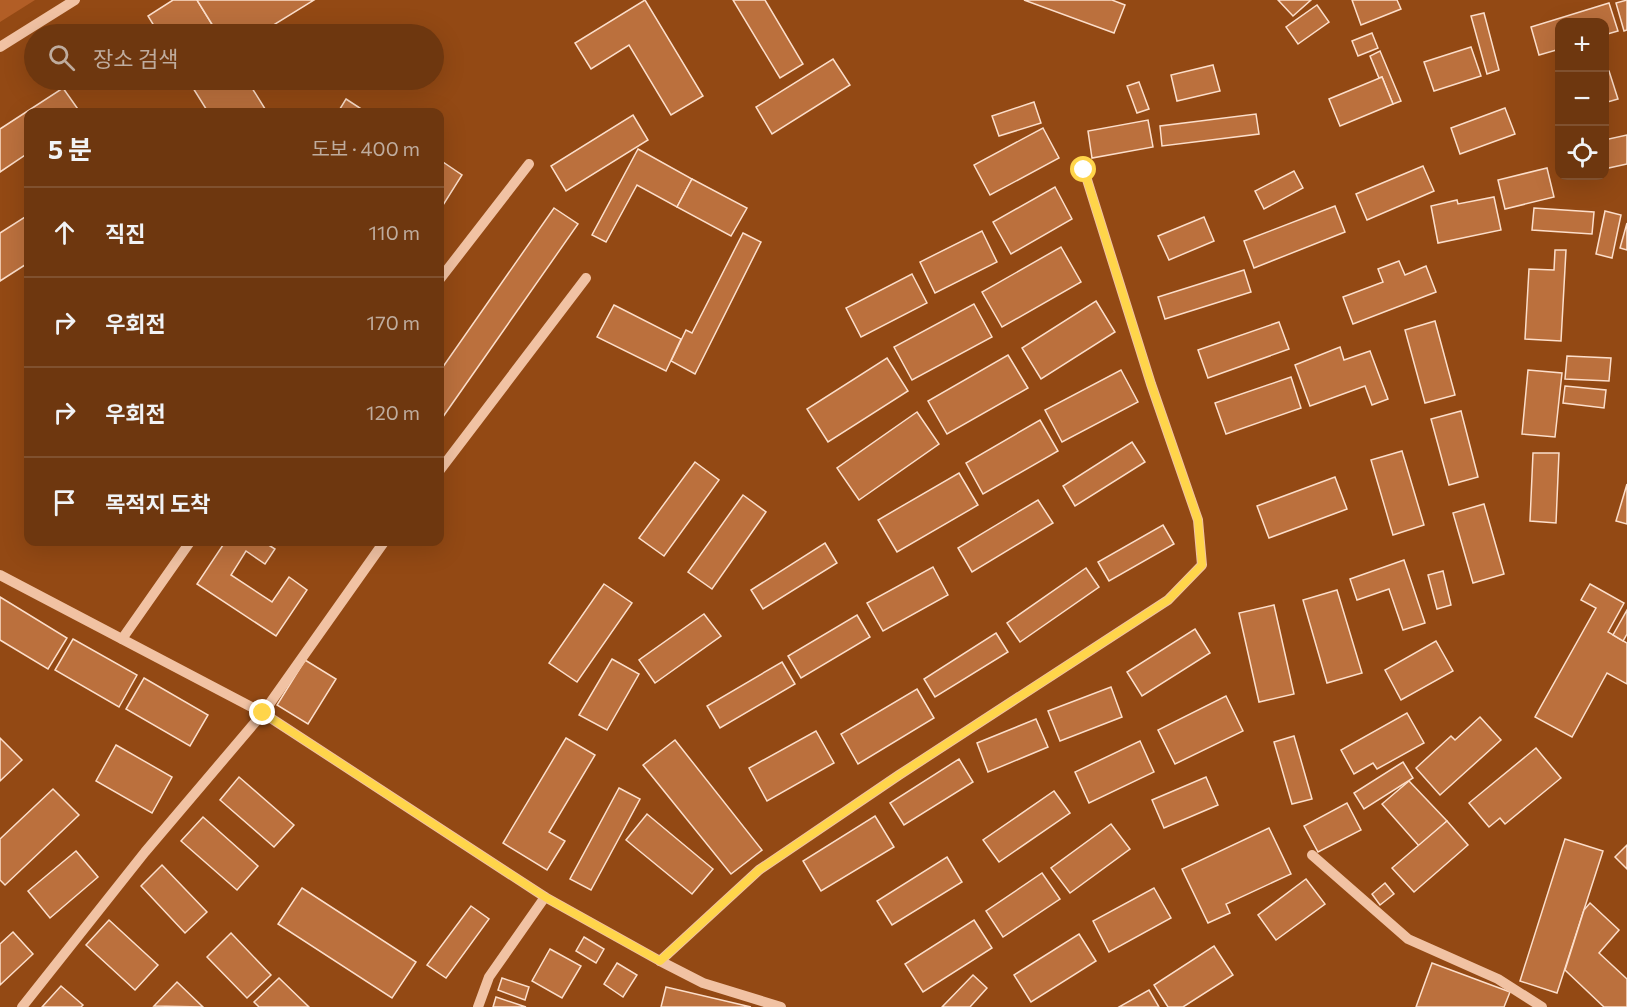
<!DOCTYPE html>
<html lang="ko">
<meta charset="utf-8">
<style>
body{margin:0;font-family:Commissioner,"Noto Sans KR",sans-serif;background:#76421d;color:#f1f3f6}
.controls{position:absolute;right:18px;top:18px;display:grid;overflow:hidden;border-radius:12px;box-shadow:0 6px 24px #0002}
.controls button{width:54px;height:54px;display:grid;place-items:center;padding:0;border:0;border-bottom:2px solid #80512f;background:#6e370f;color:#f1f3f6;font:30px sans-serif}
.stop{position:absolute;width:18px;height:18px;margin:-14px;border:4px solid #ffd54a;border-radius:50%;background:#fff}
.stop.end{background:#ffd54a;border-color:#fff;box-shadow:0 2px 6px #0008}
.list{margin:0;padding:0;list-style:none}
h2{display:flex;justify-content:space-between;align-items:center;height:78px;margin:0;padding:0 24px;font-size:26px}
h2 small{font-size:20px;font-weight:400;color:#bfac9e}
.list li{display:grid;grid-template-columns:39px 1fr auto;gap:18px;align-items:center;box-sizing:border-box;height:90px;padding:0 24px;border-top:2px solid #80512f}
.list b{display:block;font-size:22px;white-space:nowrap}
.list em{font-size:20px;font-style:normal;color:#bfac9e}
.icon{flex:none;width:33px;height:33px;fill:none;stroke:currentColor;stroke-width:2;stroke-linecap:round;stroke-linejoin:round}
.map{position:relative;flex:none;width:1627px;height:1007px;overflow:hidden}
.search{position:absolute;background:#6e370f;box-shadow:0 6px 24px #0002;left:24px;top:24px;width:420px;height:66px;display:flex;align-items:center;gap:15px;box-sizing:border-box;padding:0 21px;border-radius:33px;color:#bfac9e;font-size:22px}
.panel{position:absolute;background:#6e370f;box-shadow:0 6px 24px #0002;left:24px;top:108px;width:420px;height:438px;border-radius:12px}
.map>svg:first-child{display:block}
.green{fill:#b25e26}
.building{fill:#bb703d;stroke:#fcdeca;stroke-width:1.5}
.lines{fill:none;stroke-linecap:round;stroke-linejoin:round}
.minor{stroke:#f1c2a3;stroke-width:10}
.route{stroke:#ffd54a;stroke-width:8}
</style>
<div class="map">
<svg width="1627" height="1007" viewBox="0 0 1627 1007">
<rect width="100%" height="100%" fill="#934914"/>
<!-- green -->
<path class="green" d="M0,0H35L0,22Z"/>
<!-- building -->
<g class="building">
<path d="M173,0H197L218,34H159L148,16Z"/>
<path d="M197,0H314L259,34H218Z"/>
<path d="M645,0L703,96L671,115L629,45L591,69L575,43Z"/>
<path d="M733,0H765L803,64L780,78Z"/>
<path d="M1024,0H1112L1125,5L1114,33Z"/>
<path d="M1278,0H1311L1293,16Z"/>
<path d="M1352,0H1397L1401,9L1361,25Z"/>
<path d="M1627,0V30L1624,31L1616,3Z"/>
<path d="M1609,3L1618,31L1604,35V22H1560V49L1539,55L1531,27Z"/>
<path d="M1317,5L1329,22L1298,44L1286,27Z"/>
<path d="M1484,13L1499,70L1487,74L1471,16Z"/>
<path d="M1372,33L1378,48L1358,56L1352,41Z"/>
<path d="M1471,47L1481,76L1434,91L1424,62Z"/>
<path d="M1380,51L1401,101L1393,104L1382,77L1379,78L1370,56Z"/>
<path d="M833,59L850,85L772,134L756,107Z"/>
<path d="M1213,65L1220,91L1177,101L1171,75Z"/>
<path d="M1609,71L1618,99L1604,103V72Z"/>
<path d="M1382,77L1393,104L1340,126L1329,99Z"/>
<path d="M188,80H247L267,112H208Z"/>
<path d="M1139,82L1149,109L1137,113L1127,86Z"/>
<path d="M63,88L80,112H28V153L0,172V129Z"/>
<path d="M346,99L366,112H338Z"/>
<path d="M1034,102L1041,123L999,136L992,116Z"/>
<path d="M1505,108L1515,134L1460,154L1451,128Z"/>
<path d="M1256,114L1259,134L1162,146L1160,126Z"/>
<path d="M633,115L648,140L566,191L551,166Z"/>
<path d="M1148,120L1153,147L1092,158L1088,131Z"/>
<path d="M1043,128L1059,158L990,195L974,165Z"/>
<path d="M1627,135V164L1604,169V140Z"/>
<path d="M638,149L692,179L677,207L637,185L606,242L592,235Z"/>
<path d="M440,160L462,175L440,210Z"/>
<path d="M1423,166L1434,191L1367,220L1356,194Z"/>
<path d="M1547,168L1554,197L1505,209L1498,180Z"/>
<path d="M1294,171L1303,188L1264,209L1255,191Z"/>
<path d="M692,179L747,208L731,236L677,207Z"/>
<path d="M1055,187L1072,219L1011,254L993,222Z"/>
<path d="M1494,197L1501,230L1438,243L1431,206L1457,200L1458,204Z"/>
<path d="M1335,206L1345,232L1254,268L1244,241Z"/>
<path d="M554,208L578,224L440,421V371Z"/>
<path d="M1534,208L1594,212L1592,234L1532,230Z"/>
<path d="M1605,211L1621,215L1612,258L1596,254Z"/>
<path d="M28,215V263L0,281V233Z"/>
<path d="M1204,217L1214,241L1169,260L1158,236Z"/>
<path d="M1627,223V250L1620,248Z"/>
<path d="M982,231L997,262L935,293L920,262Z"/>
<path d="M743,233L761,242L695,374L671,361L686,330L692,333Z"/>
<path d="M1061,247L1081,282L1002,327L982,292Z"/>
<path d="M1555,250H1566L1561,341L1525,339L1529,269L1554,270Z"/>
<path d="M1399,261L1405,275L1426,266L1436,292L1353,324L1343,297L1383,282L1378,269Z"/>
<path d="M1244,270L1251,292L1165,319L1158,297Z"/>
<path d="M912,274L927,303L861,337L846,308Z"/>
<path d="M1096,301L1115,332L1041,379L1022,348Z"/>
<path d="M974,304L992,337L912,380L894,347Z"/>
<path d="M614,305L681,339L666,371L597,337Z"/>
<path d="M1435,321L1455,395L1425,403L1405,330Z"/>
<path d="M1279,322L1289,349L1208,378L1198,350Z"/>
<path d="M1340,347L1344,360L1370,351L1388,399L1372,405L1365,386L1310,406L1295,365Z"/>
<path d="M1008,355L1028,388L947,434L928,401Z"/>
<path d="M1567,356L1611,358L1609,381L1565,379Z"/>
<path d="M887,358L908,391L828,442L807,409Z"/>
<path d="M1121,370L1138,402L1062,442L1045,410Z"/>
<path d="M1528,370L1562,373L1555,437L1522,434Z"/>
<path d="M1291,377L1301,408L1226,434L1215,403Z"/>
<path d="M1565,386L1606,390L1604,408L1563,403Z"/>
<path d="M1461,411L1478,477L1449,485L1431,419Z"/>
<path d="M917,412L939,444L859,500L837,468Z"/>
<path d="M1040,420L1058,451L983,494L966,463Z"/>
<path d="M1132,442L1145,462L1075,506L1063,486Z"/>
<path d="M1402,451L1424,525L1393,535L1371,460Z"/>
<path d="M1533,453H1559L1556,523L1530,521Z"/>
<path d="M695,462L719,480L664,556L639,538Z"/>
<path d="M959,473L978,505L897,552L878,520Z"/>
<path d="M1335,477L1347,509L1269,538L1257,506Z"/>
<path d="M1627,484V524L1616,521Z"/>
<path d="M743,495L766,512L712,589L688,572Z"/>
<path d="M1038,500L1053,523L972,572L958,548Z"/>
<path d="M1484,504L1504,574L1473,583L1453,513Z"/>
<path d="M1163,525L1174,544L1109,581L1098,562Z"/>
<path d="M225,542H264L275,549L265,564L246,551L231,575L272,602L289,577L307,590L276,636L197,584Z"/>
<path d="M825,543L837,563L763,609L751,590Z"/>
<path d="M1404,560L1425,623L1403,630L1389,589L1357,600L1350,579Z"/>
<path d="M933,567L948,595L883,631L867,603Z"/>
<path d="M1086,568L1099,587L1020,642L1007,623Z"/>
<path d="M1443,571L1451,605L1437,609L1428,575Z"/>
<path d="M604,584L632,603L577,682L549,663Z"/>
<path d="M1590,584L1624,603L1608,632L1627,643V684L1607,673L1572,737L1535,717L1596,608L1581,600Z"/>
<path d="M1337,590L1362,673L1327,683L1303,600Z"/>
<path d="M0,597L67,638L48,669L0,640Z"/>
<path d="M1274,605L1294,694L1259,702L1239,613Z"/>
<path d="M1627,610V634L1623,641L1613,635Z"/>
<path d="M704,614L721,636L655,683L639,660Z"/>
<path d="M857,615L870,637L801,678L788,656Z"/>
<path d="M1195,629L1210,653L1142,696L1127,672Z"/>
<path d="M996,633L1008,652L935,697L924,679Z"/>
<path d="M73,639L137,675L119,707L55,670Z"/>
<path d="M1436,641L1453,671L1401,700L1385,670Z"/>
<path d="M612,659L639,674L607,730L579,715Z"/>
<path d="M305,660L336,679L308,724L277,705Z"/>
<path d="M782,662L795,684L720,728L707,706Z"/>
<path d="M144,678L208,715L190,746L126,709Z"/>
<path d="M1111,687L1122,717L1060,741L1048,711Z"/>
<path d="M917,689L934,718L858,764L841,734Z"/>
<path d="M1226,696L1243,731L1175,764L1158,730Z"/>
<path d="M1407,713L1424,743L1377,769L1373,763L1354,774L1341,750Z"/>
<path d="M1480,717L1501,740L1440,795L1416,768L1451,736L1455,740Z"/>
<path d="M1036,719L1048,747L988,772L977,743Z"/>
<path d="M816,731L834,763L767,801L749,768Z"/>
<path d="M1294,736L1312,799L1292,804L1274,742Z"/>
<path d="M0,738L22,760L0,781Z"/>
<path d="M566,738L595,755L549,832L565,841L547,870L503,843Z"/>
<path d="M675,740L762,850L731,874L643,765Z"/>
<path d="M1140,741L1154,772L1089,803L1075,772Z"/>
<path d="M116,745L172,777L152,813L96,781Z"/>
<path d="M1536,748L1561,778L1505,824L1500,818L1489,827L1469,803Z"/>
<path d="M959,759L973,782L904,825L890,803Z"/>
<path d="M1403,762L1413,778L1364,809L1354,793Z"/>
<path d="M239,777L294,825L274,847L220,800Z"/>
<path d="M1206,777L1218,805L1164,828L1152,800Z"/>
<path d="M1409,781L1447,821L1419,846L1382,804Z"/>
<path d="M619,788L640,799L591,890L570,879Z"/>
<path d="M53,789L79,815L5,885L0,880V839Z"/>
<path d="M1054,791L1070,813L999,862L983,840Z"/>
<path d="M1347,803L1361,830L1318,852L1304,826Z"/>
<path d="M647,814L713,869L692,894L626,840Z"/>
<path d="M875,816L894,847L821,891L803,861Z"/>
<path d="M203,817L258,866L237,890L181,841Z"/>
<path d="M1447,821L1468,845L1414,892L1392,868Z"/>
<path d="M1111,824L1130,849L1070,893L1051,868Z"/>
<path d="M1269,828L1291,874L1226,904L1230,913L1208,923L1182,869Z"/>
<path d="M1565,839L1603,851L1557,993L1520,981Z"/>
<path d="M1627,845V869L1615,857Z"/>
<path d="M76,851L98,877L50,918L28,891Z"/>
<path d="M947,857L962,882L892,925L877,901Z"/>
<path d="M162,865L207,912L185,933L141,886Z"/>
<path d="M1042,873L1060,899L1003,937L986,911Z"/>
<path d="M1306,879L1325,904L1276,940L1258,915Z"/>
<path d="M1385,883L1394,894L1380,905L1372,894Z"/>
<path d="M302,888L416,962L392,998L278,924Z"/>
<path d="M1154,888L1171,918L1109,952L1093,921Z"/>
<path d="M1590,903L1619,930L1599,953L1627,979V1007H1604L1565,970L1584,910Z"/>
<path d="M471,906L489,919L446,978L427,965Z"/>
<path d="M109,920L158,965L135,990L86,945Z"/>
<path d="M974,920L992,948L923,992L905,964Z"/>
<path d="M13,932L33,954L0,985V944Z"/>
<path d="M231,933L271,975L247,998L207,957Z"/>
<path d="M1079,934L1096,961L1031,1002L1014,975Z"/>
<path d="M584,937L604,949L596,963L576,951Z"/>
<path d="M1214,946L1233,975L1183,1007H1168L1154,985Z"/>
<path d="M550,949L581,966L562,998L532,981Z"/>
<path d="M617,963L637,975L623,997L604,984Z"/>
<path d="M1432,963L1510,992L1504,1007H1416Z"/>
<path d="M973,975L987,988L970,1007H942Z"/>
<path d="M279,978L309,1007H259L254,1002Z"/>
<path d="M502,978L529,987L525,1000L498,990Z"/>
<path d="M177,982L203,1007L154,1006Z"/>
<path d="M61,986L83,1005L81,1007H42Z"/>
<path d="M666,987L751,1007H661Z"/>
<path d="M1149,990L1159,1007H1119Z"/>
<path d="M496,997L526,1007H493Z"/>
</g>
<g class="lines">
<!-- minor -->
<g class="minor">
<path d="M0,47L75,0"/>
<path d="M440,279L529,164"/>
<path d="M440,470L586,278"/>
<path d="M0,575L263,713L545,897L660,961L703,983L781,1007"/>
<path d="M122,639L190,542"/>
<path d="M1312,855L1408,939L1498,979L1542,1007"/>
<path d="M660,961L759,870L899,775L1168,600L1202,565L1198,520L1151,384L1084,170"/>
<path d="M22,1007L145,852L263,713L384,542"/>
<path d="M478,1007L489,977L545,897"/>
</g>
</g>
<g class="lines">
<!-- route -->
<path class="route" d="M263,713L545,897L660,961L759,870L899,775L1168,600L1202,565L1198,520L1151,384L1084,170"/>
</g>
</svg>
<div class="controls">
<button>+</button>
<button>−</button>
<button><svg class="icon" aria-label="locate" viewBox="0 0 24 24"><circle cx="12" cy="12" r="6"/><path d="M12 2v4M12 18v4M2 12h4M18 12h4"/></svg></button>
</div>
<div class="stop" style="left:1084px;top:170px"></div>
<div class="stop end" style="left:263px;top:713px"></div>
<div class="search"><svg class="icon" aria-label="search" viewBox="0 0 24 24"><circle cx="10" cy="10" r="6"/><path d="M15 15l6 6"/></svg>장소 검색</div>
<section class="panel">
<h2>5 분<small>도보 · 400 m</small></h2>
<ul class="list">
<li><svg class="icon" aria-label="ahead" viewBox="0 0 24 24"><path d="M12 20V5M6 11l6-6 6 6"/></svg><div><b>직진</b></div><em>110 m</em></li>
<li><svg class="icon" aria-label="right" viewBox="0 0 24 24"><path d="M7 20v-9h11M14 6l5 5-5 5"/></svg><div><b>우회전</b></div><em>170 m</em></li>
<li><svg class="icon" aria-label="right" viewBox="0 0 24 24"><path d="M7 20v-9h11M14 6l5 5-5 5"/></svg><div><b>우회전</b></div><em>120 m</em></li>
<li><svg class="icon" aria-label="arrive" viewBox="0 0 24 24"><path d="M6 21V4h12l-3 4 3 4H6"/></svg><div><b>목적지 도착</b></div></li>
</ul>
</section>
</div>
